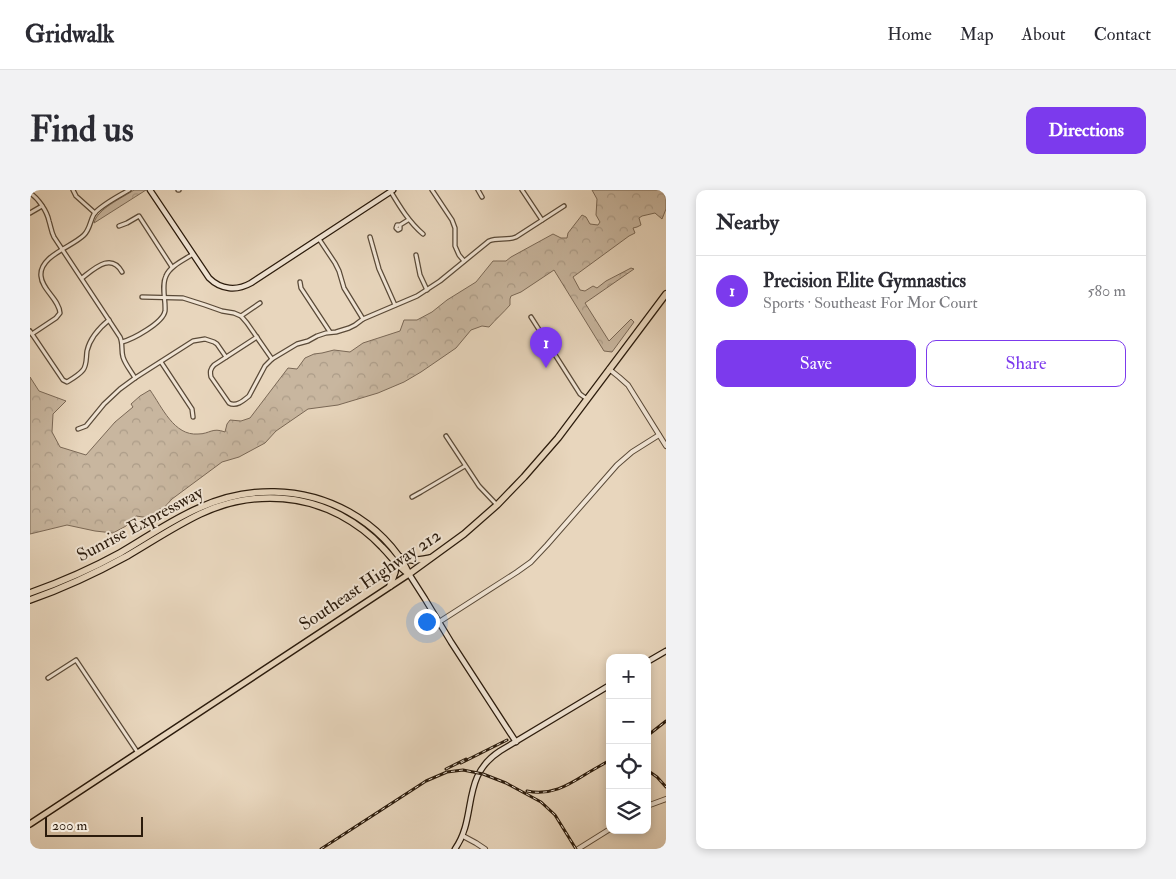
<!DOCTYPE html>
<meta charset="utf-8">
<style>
body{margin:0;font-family:"IM FELL Double Pica",serif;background:#f2f2f3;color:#2b2b33}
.controls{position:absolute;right:15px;bottom:15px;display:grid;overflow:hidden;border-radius:10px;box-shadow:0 2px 8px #0003}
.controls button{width:45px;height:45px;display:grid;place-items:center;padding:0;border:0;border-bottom:1px solid #e1e1e2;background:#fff;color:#2b2b33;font:25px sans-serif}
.scale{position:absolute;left:15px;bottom:12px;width:98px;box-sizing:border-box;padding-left:5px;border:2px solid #2b1b0c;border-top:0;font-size:14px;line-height:18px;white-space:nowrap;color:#2b1b0c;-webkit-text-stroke:4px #f0e4d4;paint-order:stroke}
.you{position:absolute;left:396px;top:431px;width:18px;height:18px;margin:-12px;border:4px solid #fff;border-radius:50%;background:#1a73e8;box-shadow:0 0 0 8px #1a73e833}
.badge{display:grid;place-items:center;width:32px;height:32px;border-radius:50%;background:#7c3aed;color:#fff;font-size:16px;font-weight:700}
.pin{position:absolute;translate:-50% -41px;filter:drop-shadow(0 1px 2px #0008)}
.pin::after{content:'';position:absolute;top:26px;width:18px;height:15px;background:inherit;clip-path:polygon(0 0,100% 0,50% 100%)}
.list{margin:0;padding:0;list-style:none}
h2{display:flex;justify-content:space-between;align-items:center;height:65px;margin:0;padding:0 20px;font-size:21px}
h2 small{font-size:16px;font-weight:400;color:#7c7c81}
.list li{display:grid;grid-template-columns:32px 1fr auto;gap:15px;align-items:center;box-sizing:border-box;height:70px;padding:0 20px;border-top:1px solid #e1e1e2}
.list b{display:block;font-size:19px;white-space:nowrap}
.list p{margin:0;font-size:16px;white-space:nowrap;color:#7c7c81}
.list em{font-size:16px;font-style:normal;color:#7c7c81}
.actions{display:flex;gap:10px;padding:15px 20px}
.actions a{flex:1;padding:11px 0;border:1px solid #7c3aed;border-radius:10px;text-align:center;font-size:18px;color:#7c3aed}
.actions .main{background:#7c3aed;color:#fff}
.icon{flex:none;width:28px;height:28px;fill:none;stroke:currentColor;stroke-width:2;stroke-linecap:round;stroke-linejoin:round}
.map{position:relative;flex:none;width:636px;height:659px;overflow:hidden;border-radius:10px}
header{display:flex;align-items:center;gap:30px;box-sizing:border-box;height:70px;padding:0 25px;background:#fff;border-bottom:1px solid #e1e1e2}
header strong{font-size:24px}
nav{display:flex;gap:28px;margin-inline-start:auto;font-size:18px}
.intro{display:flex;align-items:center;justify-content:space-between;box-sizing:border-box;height:120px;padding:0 30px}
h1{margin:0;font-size:35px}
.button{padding:12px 22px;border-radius:10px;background:#7c3aed;color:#fff;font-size:18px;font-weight:700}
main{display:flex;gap:30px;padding:0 30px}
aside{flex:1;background:#fff;border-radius:10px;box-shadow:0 2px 8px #0003}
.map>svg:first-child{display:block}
.forest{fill:url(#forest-crowns);stroke:#7a6856}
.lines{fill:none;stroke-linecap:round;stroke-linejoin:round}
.minor-casing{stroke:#5a4a38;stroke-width:5.5}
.tertiary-casing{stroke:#5a4a38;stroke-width:6}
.secondary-casing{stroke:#2b1b0c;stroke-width:7}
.primary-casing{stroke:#2b1b0c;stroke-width:8}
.trunk-casing{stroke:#2b1b0c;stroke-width:8}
.minor{stroke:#f0e4d4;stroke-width:3}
.tertiary{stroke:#f0e4d4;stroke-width:4}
.secondary{stroke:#f0e4d4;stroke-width:4.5}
.primary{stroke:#e8d6bd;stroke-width:5}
.trunk{stroke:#e8d6bd;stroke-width:5.5}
.rail-casing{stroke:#2b1b0c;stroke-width:3}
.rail{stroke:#f0e4d4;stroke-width:1;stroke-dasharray:4;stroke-linecap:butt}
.labels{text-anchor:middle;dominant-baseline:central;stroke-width:4;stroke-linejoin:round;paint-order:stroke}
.street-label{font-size:18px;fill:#2b1b0c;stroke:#f0e4d4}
</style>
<header>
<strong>Gridwalk</strong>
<nav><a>Home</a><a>Map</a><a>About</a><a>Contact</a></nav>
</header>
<div class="intro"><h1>Find us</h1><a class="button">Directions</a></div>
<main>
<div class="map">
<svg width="636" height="659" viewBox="0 0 636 659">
<defs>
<pattern id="forest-crowns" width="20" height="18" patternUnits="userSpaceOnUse" patternTransform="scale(1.25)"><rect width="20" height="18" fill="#c8b69f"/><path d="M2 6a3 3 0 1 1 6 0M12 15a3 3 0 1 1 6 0" fill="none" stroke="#ac9c88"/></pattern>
</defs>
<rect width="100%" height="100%" fill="#e8d6bd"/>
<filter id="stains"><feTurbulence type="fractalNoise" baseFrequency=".004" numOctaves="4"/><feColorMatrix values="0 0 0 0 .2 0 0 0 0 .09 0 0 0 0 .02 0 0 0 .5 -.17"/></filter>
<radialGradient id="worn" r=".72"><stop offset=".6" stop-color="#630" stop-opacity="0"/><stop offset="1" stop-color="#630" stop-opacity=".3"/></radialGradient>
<!-- forest -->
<g class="forest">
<path d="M104,0H116L64,33C67,19 92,8 104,0Z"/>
<path d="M562,0H636V19L632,29L625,23L612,26L609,28L611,35L607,37L603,38L605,43L599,46L543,87L550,100L555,101L563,96L567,98L576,91L601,78L604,79L555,113L579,151L601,129L604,132L582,162L574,161L524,80L491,102L481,106L480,109V115C473,123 466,129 459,137L452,136L441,140L426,158L391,182L374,192L348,203L308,215L278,219L246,241L235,253L209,267L192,272L142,309L131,321L120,328L106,326L96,336L83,343L65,341L37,335L0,344V187L9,201L36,211L23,224L22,242L30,257L56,265L85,232L103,217L101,214L110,206L120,200C132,217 144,246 168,244C180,244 182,237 195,242L197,234L200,230L211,231L220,228L258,178L267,179L275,168L284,164L292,163L304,160L320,162L333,153L370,141L374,130H387L402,122L417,110L446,92L463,71H476L481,67L523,44L531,48H537L538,43L552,25L556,27L560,34L568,35L570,32L566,25L567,9Z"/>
</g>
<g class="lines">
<!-- minor casing -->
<g class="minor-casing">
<g id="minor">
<path d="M43,0L46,6L65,23"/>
<path d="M148,0H149"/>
<path d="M402,0L422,30L425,38V56L429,65L434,71"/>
<path d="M448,0L452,7"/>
<path d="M492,0L512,30"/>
<path d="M361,2C370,17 379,32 393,44"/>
<path d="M0,3C8,8 17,21 19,31C21,37 21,41 24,47L90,147C93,153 91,160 93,167C95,174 101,181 105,188"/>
<path d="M0,23L12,16"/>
<path d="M370,35V39L368,40L366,38L367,35H370L378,30"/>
<path d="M89,36L97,33L109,26L142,77"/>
<path d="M340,47L349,79L365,115"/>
<path d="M289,49L305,73L309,81L314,98L333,129"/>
<path d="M386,65L390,85L397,100"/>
<path d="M52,88C64,79 81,62 92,82"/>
<path d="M270,92L271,98L300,142"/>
<path d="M112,107L153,108L175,115L192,121L204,123L211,126L217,133L242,169"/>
<path d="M211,126L230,113"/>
<path d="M501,127L550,204L557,209"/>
<path d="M0,141L33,190L37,192C42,189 49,185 53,180C57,175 56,168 57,161C60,148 69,138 79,130"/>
<path d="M2,144L26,128L30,123C29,109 12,100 11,86C9,66 42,57 54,45C60,39 60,31 64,24C71,15 89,6 99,0"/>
<path d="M227,147L184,175C180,179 180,182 181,187L199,213C206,217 213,211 219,206L235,176L242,169L267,154L278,151L287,146L296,143L306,142L319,138L325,135L333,129L387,106L410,91L459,51C468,47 477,51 486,47L534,16"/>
<path d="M92,152C103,149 133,133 135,121C136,110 131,96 136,86C140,76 154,70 163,64"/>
<path d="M131,172L162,219L163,227"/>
<path d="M48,239L56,236L74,214L90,199L105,188L163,151L175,149L184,152L187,154L196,167"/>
<path d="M416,246L449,296L467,315"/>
<path d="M382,307L391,302L435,276"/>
<path d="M18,488L46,470L108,563"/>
</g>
</g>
<!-- tertiary casing -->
<g class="tertiary-casing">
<g id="tertiary">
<path d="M579,179L589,187L598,195L636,256"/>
<path d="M409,432L487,382L501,372L517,355L587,275L602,262L629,245"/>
<path d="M617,616L636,609"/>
<path d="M433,646L446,653L455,659"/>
<path d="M548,659L580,639"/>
</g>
</g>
<!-- secondary casing -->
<g class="secondary-casing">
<g id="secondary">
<path d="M120,0L179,88C191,100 207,101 221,93L363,0"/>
<path d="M379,384L395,409L421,452L486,552"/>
<path d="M617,472L636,461"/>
<path d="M425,659C448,626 430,587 470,561L580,495"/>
</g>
</g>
<!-- primary casing -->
<g class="primary-casing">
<path id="primary" d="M0,634L379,384"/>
</g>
<!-- trunk casing -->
<g class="trunk-casing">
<g id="trunk">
<path d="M370,367C381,372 389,370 400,368"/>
<path d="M379,384L434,344L467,315L494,287L528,248L636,104"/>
<path d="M360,396L365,382V372"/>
<path d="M0,403C31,392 61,379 90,363C116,348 141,330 169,318C217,296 272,296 319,322C344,336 367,358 379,384"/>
<path d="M0,410C34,398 66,383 97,366C121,352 145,336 170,324C214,303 266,302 310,325C325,333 340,344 352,357C361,366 368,377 379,384"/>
</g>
</g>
<!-- minor -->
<use href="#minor" class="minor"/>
<!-- tertiary -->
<use href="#tertiary" class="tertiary"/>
<!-- secondary -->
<use href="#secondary" class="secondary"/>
<!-- primary -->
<use href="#primary" class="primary"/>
<!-- trunk -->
<use href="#trunk" class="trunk"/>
<!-- rail casing -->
<g class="rail-casing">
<g id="rail">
<path d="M617,546L636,531"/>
<path d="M431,573L477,550"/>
<path d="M416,579L436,569"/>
<path d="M617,580L627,587L636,597"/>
<path d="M497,601C520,606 537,596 556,584C564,579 572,575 580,570"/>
<path d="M291,659L396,591L417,582L433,580L453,584L476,593L511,612L525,625L546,659"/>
</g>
</g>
<!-- rail -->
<use href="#rail" class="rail"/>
</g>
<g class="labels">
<!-- street labels -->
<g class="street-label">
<text transform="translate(110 334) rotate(-28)">Sunrise Expressway</text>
<text transform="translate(340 390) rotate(-34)">Southeast Highway 212</text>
</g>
</g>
<rect width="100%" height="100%" filter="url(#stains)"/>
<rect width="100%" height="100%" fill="url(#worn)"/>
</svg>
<div class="controls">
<button>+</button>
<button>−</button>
<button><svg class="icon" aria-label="locate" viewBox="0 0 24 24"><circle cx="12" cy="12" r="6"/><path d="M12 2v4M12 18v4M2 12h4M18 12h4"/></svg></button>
<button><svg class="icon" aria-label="layers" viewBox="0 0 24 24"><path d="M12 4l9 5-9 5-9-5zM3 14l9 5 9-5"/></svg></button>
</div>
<div class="scale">200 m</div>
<div class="you"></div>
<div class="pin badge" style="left:516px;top:178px">1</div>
</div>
<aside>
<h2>Nearby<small></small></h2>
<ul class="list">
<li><span class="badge">1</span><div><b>Precision Elite Gymnastics</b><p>Sports · Southeast For Mor Court</p></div><em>580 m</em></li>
</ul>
<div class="actions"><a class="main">Save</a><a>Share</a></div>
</aside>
</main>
